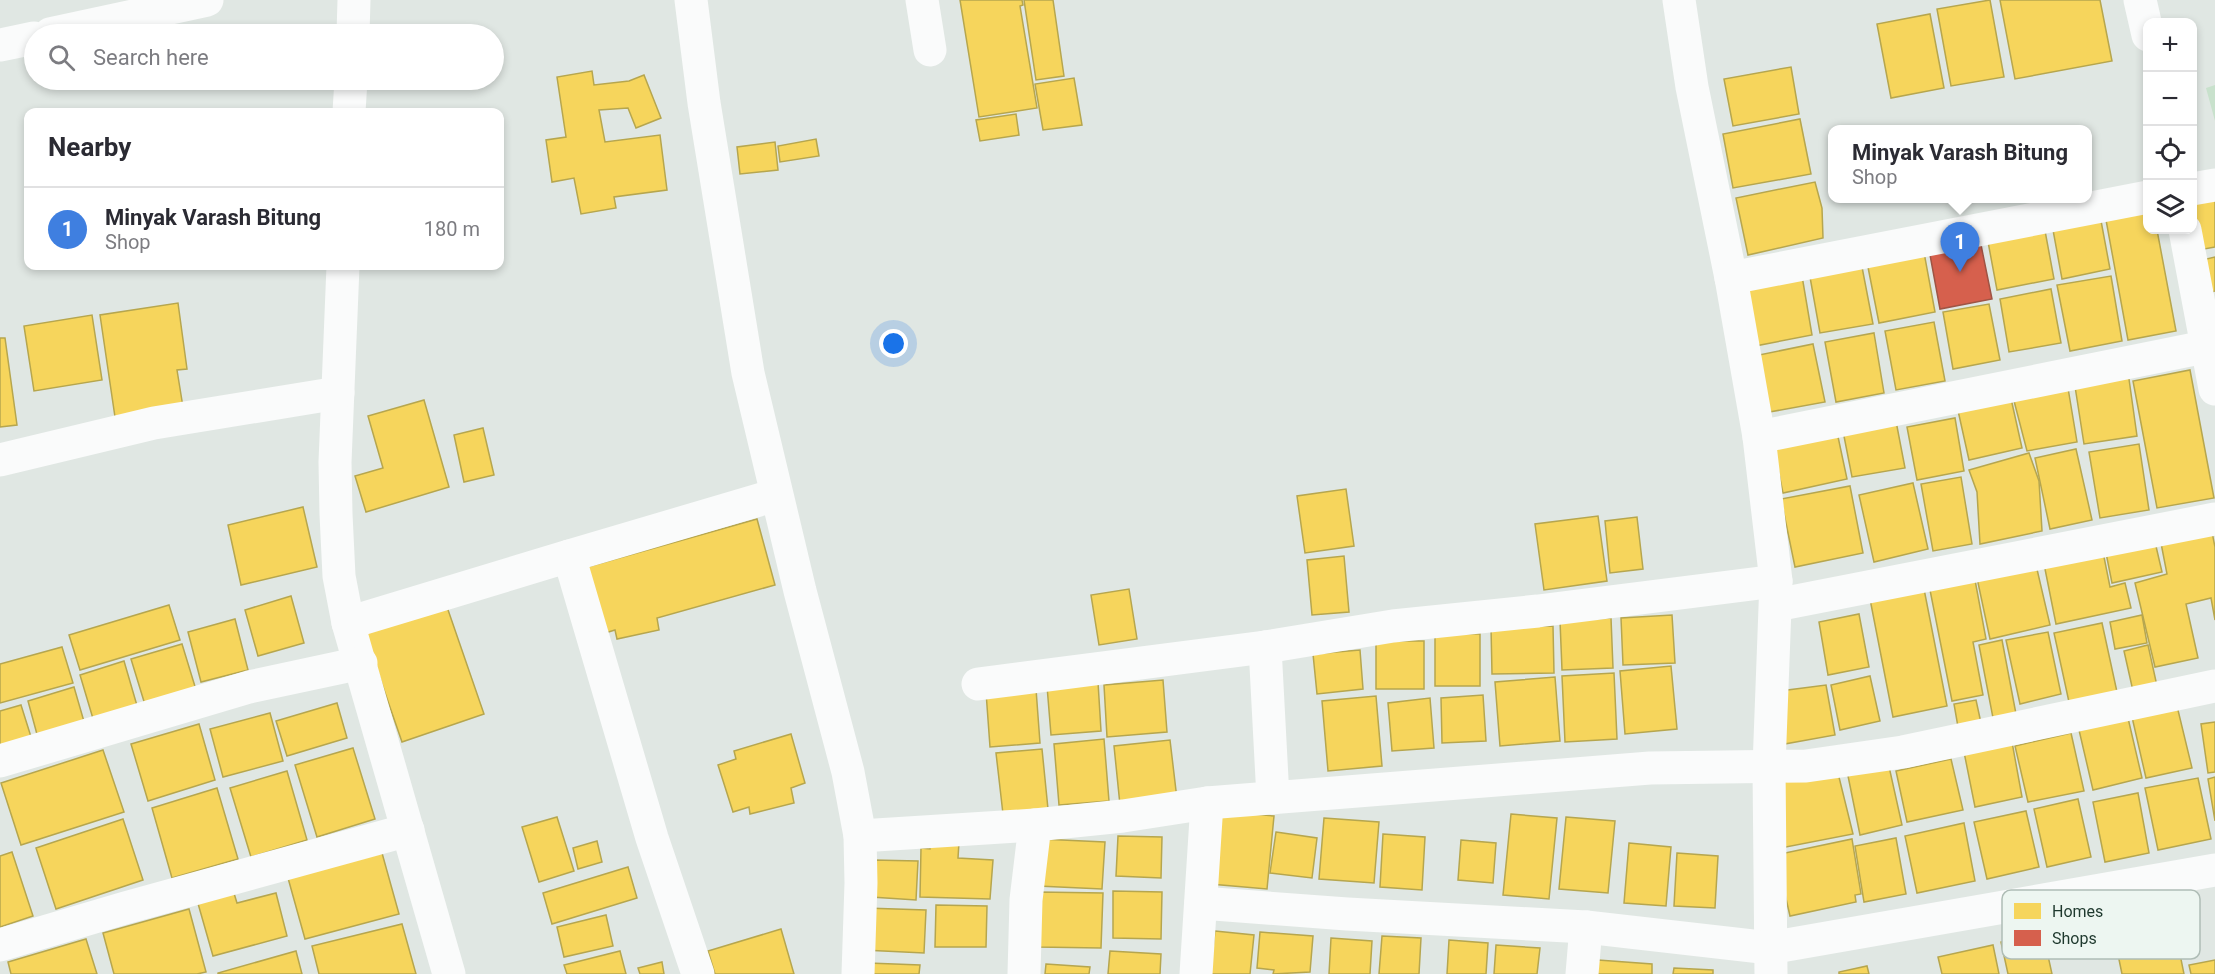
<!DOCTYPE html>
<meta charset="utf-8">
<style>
body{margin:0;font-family:Roboto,sans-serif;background:#f2f2f3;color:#2b2b33}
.controls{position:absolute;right:18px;top:18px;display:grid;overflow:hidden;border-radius:12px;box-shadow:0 3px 9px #0003}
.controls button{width:54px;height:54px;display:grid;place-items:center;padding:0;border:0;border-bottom:2px solid #e1e1e2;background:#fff;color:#2b2b33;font:30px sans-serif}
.you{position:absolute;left:894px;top:344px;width:21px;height:21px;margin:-15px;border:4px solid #fff;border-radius:50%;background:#1a73e8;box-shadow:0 0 0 9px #1a73e833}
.badge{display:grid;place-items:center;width:39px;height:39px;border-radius:50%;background:#63766d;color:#fff;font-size:20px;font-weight:700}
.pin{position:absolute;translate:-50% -50px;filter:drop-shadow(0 2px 3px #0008)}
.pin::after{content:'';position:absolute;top:32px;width:21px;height:18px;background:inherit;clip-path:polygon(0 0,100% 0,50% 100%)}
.popup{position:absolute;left:1828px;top:125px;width:264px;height:78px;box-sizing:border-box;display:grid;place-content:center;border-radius:12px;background:#fff;filter:drop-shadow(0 2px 4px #0005);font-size:20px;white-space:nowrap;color:#7c7c81}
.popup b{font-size:22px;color:#2b2b33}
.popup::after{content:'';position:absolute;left:50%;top:100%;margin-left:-12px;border:12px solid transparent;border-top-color:#fff}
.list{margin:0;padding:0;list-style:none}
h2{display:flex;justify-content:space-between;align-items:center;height:78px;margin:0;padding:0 24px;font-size:26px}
h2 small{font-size:20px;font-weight:400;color:#7c7c81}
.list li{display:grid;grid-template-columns:39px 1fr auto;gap:18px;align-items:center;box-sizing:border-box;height:84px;padding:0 24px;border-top:2px solid #e1e1e2}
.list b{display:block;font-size:22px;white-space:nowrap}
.list p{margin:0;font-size:20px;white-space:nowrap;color:#7c7c81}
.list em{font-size:20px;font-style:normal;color:#7c7c81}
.icon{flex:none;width:33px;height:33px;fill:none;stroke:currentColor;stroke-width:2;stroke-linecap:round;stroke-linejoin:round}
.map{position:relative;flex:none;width:2215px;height:974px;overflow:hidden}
.search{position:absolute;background:#fff;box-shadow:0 3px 9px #0003;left:24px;top:24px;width:480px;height:66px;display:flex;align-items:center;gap:15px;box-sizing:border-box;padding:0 21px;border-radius:33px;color:#7c7c81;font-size:22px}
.panel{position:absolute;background:#fff;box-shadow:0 3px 9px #0003;left:24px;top:108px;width:480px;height:162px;border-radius:12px}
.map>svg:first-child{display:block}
.green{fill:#c8e1cc}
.homes{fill:#f6d55c;stroke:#b6a64e;stroke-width:1.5}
.shops{fill:#d6604d;stroke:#9f5444;stroke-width:1.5}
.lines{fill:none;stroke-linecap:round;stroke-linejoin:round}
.minor{stroke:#fafbfb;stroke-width:33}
.key{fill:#edf6f1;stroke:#afbdb6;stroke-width:1.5}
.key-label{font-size:16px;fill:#1f392e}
</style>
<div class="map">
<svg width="2215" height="974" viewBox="0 0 2215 974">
<rect width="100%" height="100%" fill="#e0e7e3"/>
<!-- green -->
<path class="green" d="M2215,85V121L2206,88Z"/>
<!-- homes -->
<g class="homes">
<path d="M960,0H1022L1023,5L1020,6L1037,108L979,117Z"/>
<path d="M1024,0H1053L1064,76L1036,80Z"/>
<path d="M1990,0L2004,77L1951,86L1937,9Z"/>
<path d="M2000,0H2100L2112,61L2015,79Z"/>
<path d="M1930,14L1944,88L1891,98L1877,24Z"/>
<path d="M1791,67L1799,114L1733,126L1724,79Z"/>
<path d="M592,71L594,85L629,81L644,75L661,118L636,128L628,108L599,110L605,142L660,135L667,190L614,197L616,208L581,214L574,178L552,182L546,140L566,137L557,77Z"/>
<path d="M1074,78L1082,125L1043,130L1035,84Z"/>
<path d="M1016,114L1019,135L980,141L976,120Z"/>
<path d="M1800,119L1811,174L1733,188L1723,134Z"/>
<path d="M816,139L819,156L780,162L778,146Z"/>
<path d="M775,142L778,170L740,174L737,147Z"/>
<path d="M1815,182L1822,208L1823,238L1748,255L1736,198Z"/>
<path d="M2215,187V247L2199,250L2192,220V192Z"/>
<path d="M2148,201V230H2157L2176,331L2128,340L2104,209Z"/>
<path d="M2099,210L2110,269L2062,279L2051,219Z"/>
<path d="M2043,220L2054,279L1997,290L1986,231Z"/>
<path d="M1923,247L1935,312L1879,323L1866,257Z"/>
<path d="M2215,257V291L2204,294L2198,261Z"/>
<path d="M1862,267L1873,324L1820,333L1810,277Z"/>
<path d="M1801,270L1812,335L1755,346L1744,280Z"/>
<path d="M2111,276L2122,341L2070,351L2057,285Z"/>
<path d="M2051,289L2061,343L2009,352L2000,299Z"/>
<path d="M178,303L187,369L177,370L183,407L115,417L100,315Z"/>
<path d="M1989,304L2000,360L1953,369L1943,312Z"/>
<path d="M92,315L102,380L34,391L24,326Z"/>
<path d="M1934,322L1945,381L1896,390L1885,331Z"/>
<path d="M1874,333L1884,393L1836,402L1825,342Z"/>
<path d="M0,338H5L17,425L0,427Z"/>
<path d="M1813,344L1825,402L1764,413L1754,356Z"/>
<path d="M2190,370L2214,498L2157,508L2133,381Z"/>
<path d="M2128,372L2137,436L2084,444L2074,380Z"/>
<path d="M2068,388L2077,442L2027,451L2013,397Z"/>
<path d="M2010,394L2022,448L1969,460L1957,406Z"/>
<path d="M424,400L449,487L366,512L355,476L383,468L368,416Z"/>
<path d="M1895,416L1905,468L1852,477L1842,426Z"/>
<path d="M1955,418L1964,471L1917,480L1907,427Z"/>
<path d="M483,428L494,475L464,482L454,435Z"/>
<path d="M1837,432L1847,479L1783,493L1773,445Z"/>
<path d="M2139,444L2149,510L2100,518L2089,452Z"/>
<path d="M2076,449L2092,520L2050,529L2035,458Z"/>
<path d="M2029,453L2039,481L2042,531L1980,544L1977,492L1969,470Z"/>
<path d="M1961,477L1972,544L1933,551L1921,484Z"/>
<path d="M1913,483L1928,549L1874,562L1859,495Z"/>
<path d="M1850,486L1863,553L1795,567L1781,499Z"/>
<path d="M1346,489L1354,546L1305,553L1297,496Z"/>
<path d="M303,507L317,567L241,585L228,525Z"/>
<path d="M1598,516L1607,581L1544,590L1535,524Z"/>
<path d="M1637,517L1643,569L1610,573L1605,521Z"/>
<path d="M757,519L775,585L657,618L659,630L617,639L615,630L605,633L587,567Z"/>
<path d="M2211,527L2215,547V620L2211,598L2186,604L2198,658L2155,667L2135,583L2167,574L2160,538Z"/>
<path d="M2155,542L2162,572L2112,583L2106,553Z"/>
<path d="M2103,552L2110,587L2125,583L2131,608L2056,624L2044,564Z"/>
<path d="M1344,556L1349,612L1312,615L1307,560Z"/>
<path d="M2036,565L2050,625L1990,639L1977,578Z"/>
<path d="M1975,580L1986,639L1973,642L1983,695L1952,701L1930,590Z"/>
<path d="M1129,589L1137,639L1099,645L1091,595Z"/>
<path d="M1924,589L1947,706L1893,717L1870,599Z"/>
<path d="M291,596L304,643L258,656L245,610Z"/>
<path d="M446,604L484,714L402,742L364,632Z"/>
<path d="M169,605L180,640L80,670L69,635Z"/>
<path d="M1859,614L1869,667L1828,675L1819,622Z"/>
<path d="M1672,615L1675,663L1623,665L1621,618Z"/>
<path d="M2142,615L2147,643L2115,649L2110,622Z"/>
<path d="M1611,618L1613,668L1562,670L1560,621Z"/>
<path d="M235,619L248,670L201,682L188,632Z"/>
<path d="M2102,623L2117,692L2069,702L2054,633Z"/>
<path d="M1553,626L1554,673L1492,674L1491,627Z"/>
<path d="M2048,632L2061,694L2020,704L2006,640Z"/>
<path d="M1435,633L1480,634V686H1435Z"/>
<path d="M2002,640L2016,714L1993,718L1979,645Z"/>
<rect x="1376" y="641" width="48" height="48"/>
<path d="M182,644L197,693L146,708L131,659Z"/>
<path d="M2148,645L2157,686L2133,691L2124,651Z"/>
<path d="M62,647L73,683L0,703V664Z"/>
<path d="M1360,650L1363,689L1317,694L1313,654Z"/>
<path d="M124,661L138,709L94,722L80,675Z"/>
<path d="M1671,666L1677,729L1625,734L1620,671Z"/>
<path d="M1614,673L1617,739L1565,742L1562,676Z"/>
<path d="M1870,676L1880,721L1840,730L1831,685Z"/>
<path d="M1555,677L1560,741L1500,746L1495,682Z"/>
<path d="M1163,680L1167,732L1107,737L1104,685Z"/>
<path d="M1098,682L1101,731L1051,735L1047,686Z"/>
<path d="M1826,685L1835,735L1779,745L1780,691Z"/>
<path d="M74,687L85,725L38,738L28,701Z"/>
<path d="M1036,689L1040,743L990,747L986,692Z"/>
<path d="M1483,695L1486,741L1442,743L1441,698Z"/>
<path d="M1376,696L1382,766L1328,771L1322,701Z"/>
<path d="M1430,698L1434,748L1392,751L1388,703Z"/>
<path d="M1976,700L1981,723L1958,727L1954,704Z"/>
<path d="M337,703L347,738L287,756L276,721Z"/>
<path d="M21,705L32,740L0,750V711Z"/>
<path d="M2177,706L2192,768L2146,778L2132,717Z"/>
<path d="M270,713L283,761L223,777L210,729Z"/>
<path d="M2128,718L2142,778L2093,790L2079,730Z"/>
<path d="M2215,722V772L2208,773L2201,724Z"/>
<path d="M199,724L215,780L148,801L131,744Z"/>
<path d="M2071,733L2084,791L2028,802L2015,746Z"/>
<path d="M791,734L805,783L791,788L794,803L750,814L749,807L733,812L718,765L736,759L734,751Z"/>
<path d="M1104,739L1109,801L1059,805L1054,744Z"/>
<path d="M1170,740L1177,799L1120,805L1114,746Z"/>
<path d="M2012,742L2022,797L1975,807L1964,752Z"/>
<path d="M353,748L375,819L317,837L295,765Z"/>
<path d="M1042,749L1048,809L1003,814L996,753Z"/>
<path d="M103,750L124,812L21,845L1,783Z"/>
<path d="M1951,759L1963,810L1907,822L1896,771Z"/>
<path d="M1888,762L1902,825L1860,835L1847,771Z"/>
<path d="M1837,769L1853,834L1776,849L1780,783Z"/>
<path d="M287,771L307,840L251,857L230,788Z"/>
<path d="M2215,777V821L2208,779Z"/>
<path d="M2198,778L2211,839L2158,850L2145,788Z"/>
<path d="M217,788L238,859L172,878L152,808Z"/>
<path d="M2138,793L2149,853L2105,862L2093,802Z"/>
<path d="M2078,799L2091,857L2047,867L2034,809Z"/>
<path d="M1217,811L1274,816L1267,889L1210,884Z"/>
<path d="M2026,811L2039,867L1987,879L1974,822Z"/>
<path d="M1511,814L1557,818L1549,899L1503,895Z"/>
<path d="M557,817L574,871L539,882L522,827Z"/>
<path d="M1566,817L1615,821L1608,893L1559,889Z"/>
<path d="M1324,818L1379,822L1374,883L1319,879Z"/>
<path d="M123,819L143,880L56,909L36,848Z"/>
<path d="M1964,823L1975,881L1917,893L1905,836Z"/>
<path d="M1276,832L1317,838L1312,878L1270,873Z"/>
<path d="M1383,834L1425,837L1422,890L1380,887Z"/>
<path d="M1118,836L1162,837L1161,878L1116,876Z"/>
<path d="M1896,838L1906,894L1864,902L1855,846Z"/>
<path d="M1040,839L1105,842L1102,889L1038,886Z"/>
<path d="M1852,839L1861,894L1855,895L1856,902L1790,916L1776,855Z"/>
<path d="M930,840L959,842L958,858L993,860L990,899L920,897L921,848L930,849Z"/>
<path d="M1461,840L1496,843L1493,883L1458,880Z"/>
<path d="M597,841L602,862L578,869L573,848Z"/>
<path d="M1629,843L1671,847L1666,906L1624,903Z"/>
<path d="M12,852L33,916L0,927V856Z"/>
<path d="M382,853L399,914L305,939L288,878Z"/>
<path d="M1677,853L1718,856L1715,908L1674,906Z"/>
<path d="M873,860L918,861L916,900L871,897Z"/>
<path d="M628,867L637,898L552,924L543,893Z"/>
<path d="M233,890L237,903L276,893L287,936L213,956L197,900Z"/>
<path d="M1113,891L1162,892L1161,939L1113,938Z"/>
<path d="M1038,892L1103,893L1101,948L1037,947Z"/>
<path d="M2169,900L2184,974H2122L2109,911Z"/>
<path d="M936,905L987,906L986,947H935Z"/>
<path d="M865,908L926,910L924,953L863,950Z"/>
<path d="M189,909L206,972L197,974H114L103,933Z"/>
<path d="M606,915L613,946L564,957L557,927Z"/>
<path d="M402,924L416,974H319L312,946Z"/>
<path d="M781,929L794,974H715L708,951Z"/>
<path d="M1215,931L1254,935L1250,974H1210Z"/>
<path d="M1260,932L1313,936L1310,972L1273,974L1274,970L1257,968Z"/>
<path d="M2043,933L2052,974H2008L2001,942Z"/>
<path d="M1382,936L1421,938L1419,974H1379Z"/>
<path d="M1331,938L1372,941L1370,974H1329Z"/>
<path d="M86,939L97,974H11L8,962Z"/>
<path d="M1449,940L1488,943L1486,974H1447Z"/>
<path d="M1496,945L1540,948L1537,974H1494Z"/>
<path d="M1993,945L1999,974H1942L1938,957Z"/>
<path d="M296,951L302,974H218V973Z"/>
<path d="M620,951L626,974H567L564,965Z"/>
<path d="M1110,951L1161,954L1160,974H1108Z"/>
<path d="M1598,960L1652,964V974H1597Z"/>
<path d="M2215,960V974H2191L2189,965Z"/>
<path d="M662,962L664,974H640L638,968Z"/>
<path d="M868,963L920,965L919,974H868Z"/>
<path d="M1046,964L1090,967L1089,974H1045Z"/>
<path d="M1867,966L1869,974H1839V972Z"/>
<path d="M1674,968L1713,970V974H1673Z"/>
</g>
<!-- shops -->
<path class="shops" d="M1979,235L1992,299L1940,309L1928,244Z"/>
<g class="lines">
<!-- minor -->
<g class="minor">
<path d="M691,0L704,103L748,373L800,591L848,772L860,836L861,883L858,974"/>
<path d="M922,0L930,50"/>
<path d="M1679,0L1692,87L1731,278L1759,437L1776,581L1769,767L1771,974"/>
<path d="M2140,0L2148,35"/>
<path d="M50,34L207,0"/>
<path d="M353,34L354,0"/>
<path d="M0,45L34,38"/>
<path d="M349,112L351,80"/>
<path d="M2192,189L2215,185"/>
<path d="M2185,230L2215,389"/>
<path d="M343,266L335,462L336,514L339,576L348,623L449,974"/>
<path d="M1731,278L2148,197"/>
<path d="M1759,437L2215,345"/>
<path d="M0,460L154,423L338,393"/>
<path d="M569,556L776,495"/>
<path d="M1776,605L2215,519"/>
<path d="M348,623L569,556L652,838L698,974"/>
<path d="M1265,647L1273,798"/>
<path d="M978,684L1265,647L1393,626L1538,611L1776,581"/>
<path d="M0,761L249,687L361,663"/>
<path d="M860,836L1035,825"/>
<path d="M1201,903L1347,914L1586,927L1770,948L2215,870"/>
<path d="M0,945L125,908L408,830"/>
<path d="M1024,974L1026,900L1035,825L1123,816L1207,803L1650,768L1806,766L1903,752L2215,686"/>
<path d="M1196,974L1207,803"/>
<path d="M1582,974L1586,927"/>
</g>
</g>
<!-- legend -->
<rect x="2002" y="890" width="198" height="69" rx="9" class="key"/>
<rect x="2014" y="903" width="27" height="16" fill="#f6d55c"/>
<rect x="2014" y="930" width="27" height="16" fill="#d6604d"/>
<g class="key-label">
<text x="2052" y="917">Homes</text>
<text x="2052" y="944">Shops</text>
</g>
</svg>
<div class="controls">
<button>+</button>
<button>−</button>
<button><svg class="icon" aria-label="locate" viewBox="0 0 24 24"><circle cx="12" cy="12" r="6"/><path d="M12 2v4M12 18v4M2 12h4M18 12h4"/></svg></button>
<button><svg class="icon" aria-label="layers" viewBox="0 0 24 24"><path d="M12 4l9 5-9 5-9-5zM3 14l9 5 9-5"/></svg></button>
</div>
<div class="you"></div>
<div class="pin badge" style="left:1960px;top:272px;background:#3f7fe0">1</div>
<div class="popup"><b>Minyak Varash Bitung</b>Shop</div>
<div class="search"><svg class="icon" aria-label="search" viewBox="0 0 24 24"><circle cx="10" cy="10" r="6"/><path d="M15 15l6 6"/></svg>Search here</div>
<section class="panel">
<h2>Nearby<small></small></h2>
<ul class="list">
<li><span class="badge" style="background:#3f7fe0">1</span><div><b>Minyak Varash Bitung</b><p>Shop</p></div><em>180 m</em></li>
</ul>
</section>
</div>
